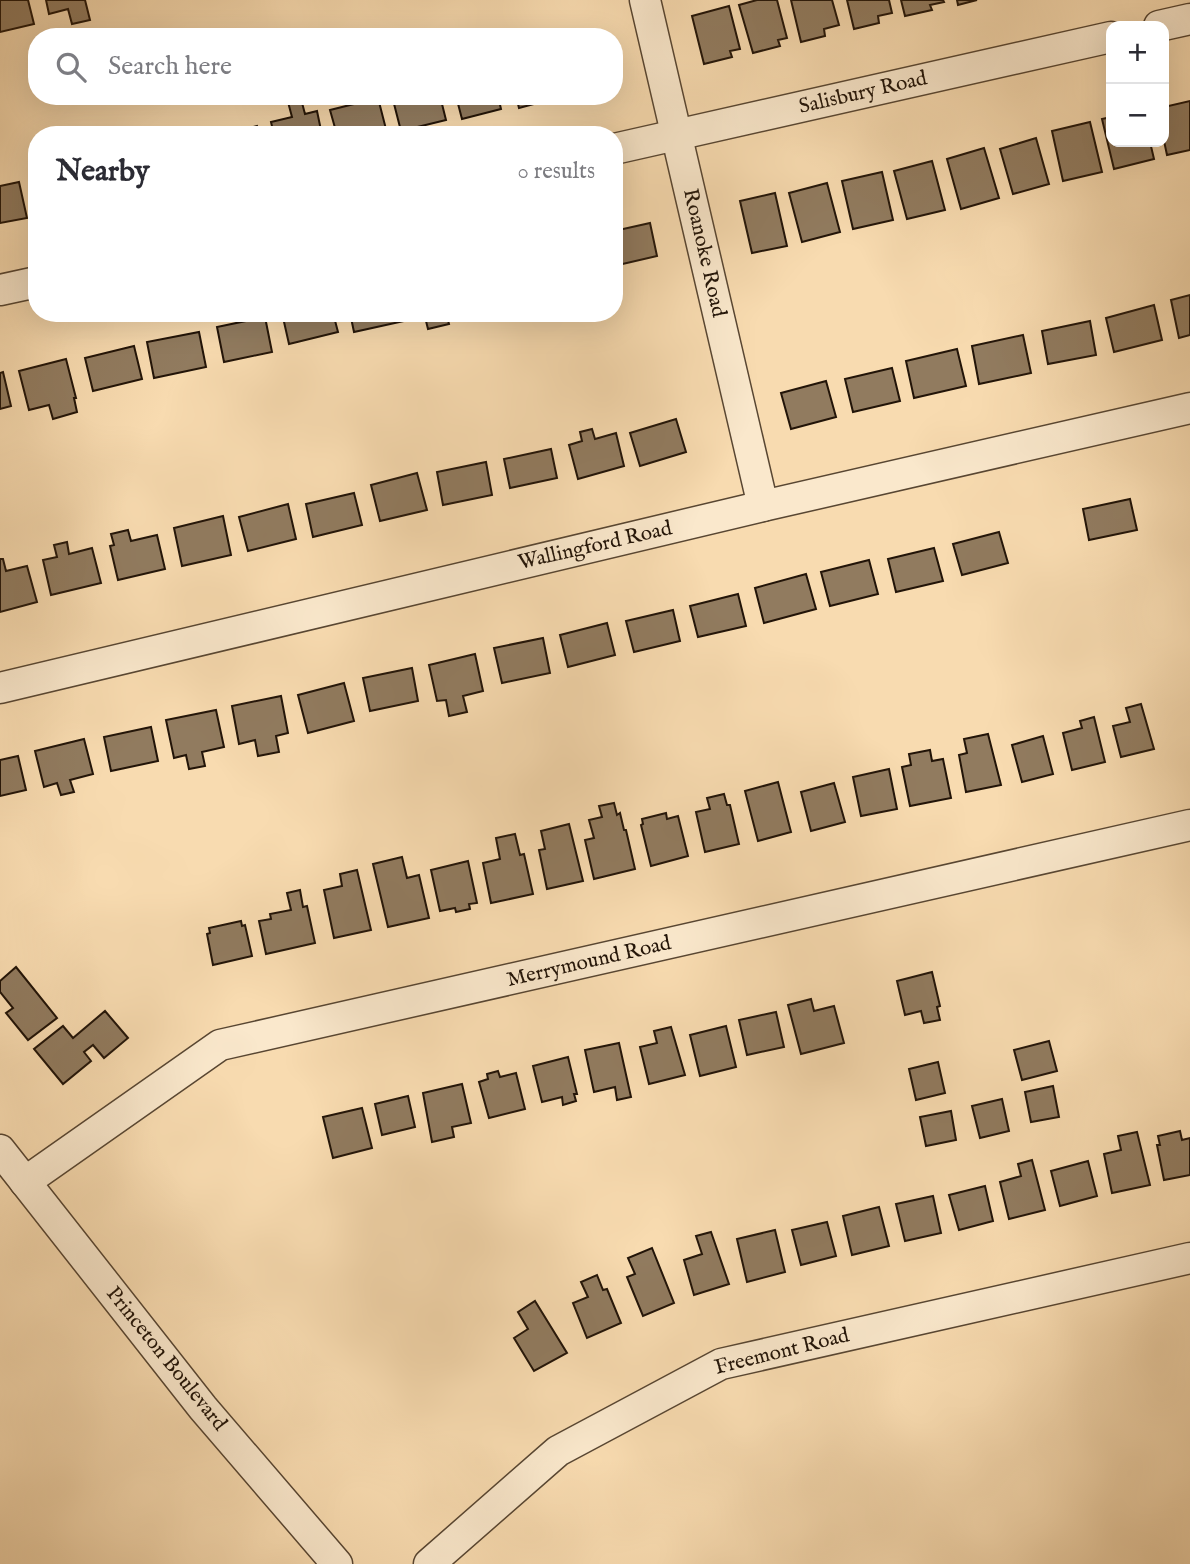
<!DOCTYPE html>
<meta charset="utf-8">
<style>
body{margin:0;font-family:"IM FELL English",serif;background:#f2f2f3;color:#2b2b33}
.controls{position:absolute;right:21px;top:21px;display:grid;overflow:hidden;border-radius:14px;box-shadow:0 7px 28px #0002}
.controls button{width:63px;height:63px;display:grid;place-items:center;padding:0;border:0;border-bottom:2px solid #e1e1e2;background:#fff;color:#2b2b33;font:35px sans-serif}
.list{margin:0;padding:0;list-style:none}
h2{display:flex;justify-content:space-between;align-items:center;height:91px;margin:0;padding:0 28px;font-size:30px}
h2 small{font-size:23px;font-weight:400;color:#7c7c81}
.icon{flex:none;width:38px;height:38px;fill:none;stroke:currentColor;stroke-width:2;stroke-linecap:round;stroke-linejoin:round}
.map{position:relative;flex:none;width:1190px;height:1564px;overflow:hidden}
.search{position:absolute;background:#fff;box-shadow:0 7px 28px #0002;left:28px;top:28px;width:595px;height:77px;display:flex;align-items:center;gap:18px;box-sizing:border-box;padding:0 24px;border-radius:28px;color:#7c7c81;font-size:26px}
.panel{position:absolute;background:#fff;box-shadow:0 7px 28px #0002;left:28px;top:126px;width:595px;height:196px;border-radius:28px}
.map>svg:first-child{display:block}
.building{fill:#917b5f;stroke:#221408;stroke-width:2}
.lines{fill:none;stroke-linecap:round;stroke-linejoin:round}
.street-casing{stroke:#584632;stroke-width:33}
.street{stroke:#fae8cc;stroke-width:30}
.labels{text-anchor:middle;dominant-baseline:central;stroke-width:5;stroke-linejoin:round;paint-order:stroke}
.street-label{font-size:21px;fill:#221408;stroke:#fae8cc}
</style>
<div class="map">
<svg width="1190" height="1564" viewBox="0 0 1190 1564">
<rect width="100%" height="100%" fill="#f8dbb0"/>
<filter id="stains"><feTurbulence type="fractalNoise" baseFrequency=".00286" numOctaves="4"/><feColorMatrix values="0 0 0 0 .2 0 0 0 0 .09 0 0 0 0 .02 0 0 0 .5 -.17"/></filter>
<radialGradient id="worn" r=".72"><stop offset=".6" stop-color="#630" stop-opacity="0"/><stop offset="1" stop-color="#630" stop-opacity=".3"/></radialGradient>
<!-- building -->
<g class="building">
<path d="M0,0H28L34,24L0,32Z"/>
<path d="M46,0H85L90,20L72,24L68,9L49,14Z"/>
<path d="M757,0H777L787,38L778,40L780,46L753,53L739,5Z"/>
<path d="M791,0H832L839,25L824,29L825,36L801,42Z"/>
<path d="M847,0H889L892,13L878,16L879,23L854,29Z"/>
<path d="M901,0H943L944,2L930,5L932,10L905,16Z"/>
<path d="M957,0H977L958,5Z"/>
<path d="M729,6L740,49L730,51L732,57L704,64L692,16Z"/>
<path d="M392,96H440L446,120L401,131Z"/>
<path d="M456,96H498L501,109L462,119Z"/>
<path d="M516,96H560V97L519,108Z"/>
<path d="M378,98L387,133L337,135L330,110Z"/>
<path d="M301,99L305,114L317,111L322,135H274L271,122L292,117L288,102Z"/>
<path d="M1190,101V150L1167,155L1164,141V107Z"/>
<path d="M1111,117V142H1150L1154,159L1114,169L1102,119Z"/>
<path d="M1090,122L1102,172L1063,181L1052,131Z"/>
<path d="M257,126L259,135H222Z"/>
<path d="M1036,138L1049,184L1013,194L1000,149Z"/>
<path d="M984,148L999,198L961,209L947,159Z"/>
<path d="M932,161L945,210L907,219L894,171Z"/>
<path d="M882,172L893,220L853,229L842,181Z"/>
<path d="M37,179V200L32,180Z"/>
<path d="M19,182L27,218L0,223V186Z"/>
<path d="M827,183L840,232L802,242L789,193Z"/>
<path d="M775,193L787,246L752,253L740,201Z"/>
<path d="M650,223L657,256L614,266V231Z"/>
<path d="M1190,295V335L1179,338L1171,300Z"/>
<path d="M1154,305L1162,340L1114,352L1106,318Z"/>
<path d="M282,313H333L338,332L289,344Z"/>
<path d="M350,313H402L404,321L354,332Z"/>
<path d="M420,313H446L449,324L428,329L425,317L422,318Z"/>
<path d="M265,317L272,352L224,362L217,327Z"/>
<path d="M1090,321L1096,355L1048,364L1042,331Z"/>
<path d="M199,332L206,367L154,378L147,342Z"/>
<path d="M1023,335L1031,373L979,384L972,346Z"/>
<path d="M134,346L142,379L93,391L85,358Z"/>
<path d="M957,349L966,386L914,398L906,361Z"/>
<path d="M66,359L76,398H74L77,412L53,419L49,405L29,410L19,371Z"/>
<path d="M892,368L900,401L853,412L845,379Z"/>
<path d="M3,372L11,406L0,409V373Z"/>
<path d="M826,381L836,417L791,429L781,393Z"/>
<path d="M676,419L686,452L640,466L630,433Z"/>
<path d="M592,429L595,439L616,433L624,466L578,479L569,445L582,441L580,432Z"/>
<path d="M551,449L557,478L510,488L504,459Z"/>
<path d="M486,462L492,495L443,505L437,472Z"/>
<path d="M417,473L427,510L380,521L371,485Z"/>
<path d="M354,493L362,525L313,537L306,504Z"/>
<path d="M1130,499L1137,530L1089,540L1083,509Z"/>
<path d="M288,504L296,539L248,551L239,517Z"/>
<path d="M223,516L231,555L182,566L174,528Z"/>
<path d="M128,530L131,541L157,535L165,569L118,580L110,546L114,545L111,534Z"/>
<path d="M999,532L1008,563L962,575L953,544Z"/>
<path d="M67,542L69,554L92,548L101,583L51,595L43,560L57,557L54,545Z"/>
<path d="M934,548L943,581L896,592L888,559Z"/>
<path d="M0,559H3L6,571L27,566L37,602L0,612Z"/>
<path d="M869,560L878,594L830,606L821,572Z"/>
<path d="M806,574L816,609L764,623L755,588Z"/>
<path d="M738,594L746,626L698,637L690,606Z"/>
<path d="M673,610L680,641L634,652L626,621Z"/>
<path d="M607,623L615,655L568,667L560,635Z"/>
<path d="M543,638L550,673L502,683L494,648Z"/>
<path d="M475,654L483,691L463,696L467,712L449,716L446,700L437,701L429,665Z"/>
<path d="M412,668L418,701L370,711L363,678Z"/>
<path d="M344,683L354,721L308,733L298,695Z"/>
<path d="M281,696L288,733L276,736L279,752L258,756L255,740L239,744L232,706Z"/>
<path d="M1141,704L1154,749L1121,757L1113,726L1130,722L1126,708Z"/>
<path d="M216,710L224,747L202,752L205,766L189,769L186,755L174,758L166,720Z"/>
<path d="M1094,717L1105,762L1072,770L1063,733L1082,728L1080,721Z"/>
<path d="M151,727L158,761L111,771L104,737Z"/>
<path d="M988,734L1001,785L966,792L959,755L967,753L964,739Z"/>
<path d="M1043,736L1053,774L1022,782L1012,745Z"/>
<path d="M84,739L93,774L70,780L74,792L61,795L57,783L44,787L35,751Z"/>
<path d="M930,750L932,761L943,759L951,798L910,806L902,767L911,765L909,754Z"/>
<path d="M18,756L26,790L0,796V760Z"/>
<path d="M889,769L897,809L861,816L853,777Z"/>
<path d="M778,782L791,832L758,841L745,791Z"/>
<path d="M834,783L845,822L811,831L801,792Z"/>
<path d="M724,794L727,805H730L739,844L705,852L696,812L710,809L707,798Z"/>
<path d="M614,803L617,815L620,813L624,830H626L635,869L594,879L585,840L594,838L589,820L602,817L599,806Z"/>
<path d="M666,813L667,819L678,816L688,856L651,866L641,825L643,824L642,819Z"/>
<path d="M569,824L583,881L547,889L539,850L545,849L541,831Z"/>
<path d="M515,834L520,855L524,854L533,894L491,903L483,863L500,859L496,838Z"/>
<path d="M402,857L407,878L419,875L429,918L388,927L373,864Z"/>
<path d="M468,861L477,903L469,904L470,909L456,912L455,908L440,911L431,870Z"/>
<path d="M357,870L371,930L334,938L324,890L342,886L340,874Z"/>
<path d="M300,890L303,907L307,906L315,943L266,954L259,921L271,919L270,914L291,910L287,893Z"/>
<path d="M241,921L242,926L245,925L252,956L213,965L207,934L210,933L209,928Z"/>
<path d="M16,967L57,1018L28,1040L6,1013L13,1008L0,992V981Z"/>
<path d="M932,972L940,1006L937,1007L940,1020L924,1023L921,1011L905,1015L897,981Z"/>
<path d="M811,999L814,1011L834,1006L844,1043L801,1054L788,1005Z"/>
<path d="M105,1011L128,1038L104,1058L93,1045L84,1052L91,1061L63,1084L34,1049L63,1026L73,1038Z"/>
<path d="M776,1012L784,1047L747,1055L739,1020Z"/>
<path d="M726,1026L736,1067L700,1076L690,1035Z"/>
<path d="M671,1027L685,1075L649,1084L640,1047L657,1043L654,1031Z"/>
<path d="M1049,1041L1057,1071L1022,1080L1014,1050Z"/>
<path d="M619,1043L631,1097L617,1100L615,1087L594,1092L585,1050Z"/>
<path d="M568,1057L577,1094H574L576,1101L563,1105L562,1097L542,1102L533,1066Z"/>
<path d="M938,1062L945,1093L916,1100L909,1069Z"/>
<path d="M498,1071L500,1077L516,1073L525,1109L489,1118L479,1082L488,1079L487,1074Z"/>
<path d="M462,1084L471,1123L452,1127L454,1137L432,1142L423,1093Z"/>
<path d="M1053,1086L1059,1117L1031,1122L1025,1092Z"/>
<path d="M408,1096L415,1127L382,1135L375,1104Z"/>
<path d="M1002,1099L1009,1131L980,1138L972,1106Z"/>
<path d="M362,1108L372,1148L333,1158L323,1117Z"/>
<path d="M951,1111L956,1140L926,1146L920,1117Z"/>
<path d="M1180,1131L1182,1140L1190,1138V1175L1164,1180L1157,1145H1160L1158,1136Z"/>
<path d="M1137,1132L1150,1185L1112,1193L1104,1154L1121,1150L1118,1136Z"/>
<path d="M1032,1160L1045,1210L1009,1219L1000,1182L1021,1176L1018,1164Z"/>
<path d="M1088,1161L1097,1196L1060,1206L1051,1171Z"/>
<path d="M985,1186L993,1221L959,1230L949,1195Z"/>
<path d="M933,1196L941,1233L905,1241L896,1204Z"/>
<path d="M879,1207L889,1246L852,1255L843,1216Z"/>
<path d="M827,1222L836,1256L801,1265L792,1230Z"/>
<path d="M775,1230L785,1272L747,1282L737,1239Z"/>
<path d="M711,1232L729,1284L694,1295L684,1260L702,1254L696,1236Z"/>
<path d="M652,1248L674,1303L643,1316L627,1277L635,1274L628,1258Z"/>
<path d="M597,1275L603,1290L607,1289L621,1323L587,1338L573,1303L588,1297L581,1282Z"/>
<path d="M535,1301L567,1353L534,1371L514,1338L528,1329L518,1312Z"/>
</g>
<g class="lines">
<!-- street casing -->
<g class="street-casing">
<g id="street">
<path d="M645,0L763,506"/>
<path d="M1159,26L1190,19"/>
<path d="M614,149L1111,37"/>
<path d="M0,290L37,282"/>
<path d="M0,688L763,506L1190,408"/>
<path d="M0,1150L203,1408L337,1564"/>
<path d="M25,1182L220,1045L1190,825"/>
<path d="M429,1564L558,1451L721,1364L1190,1258"/>
</g>
</g>
<!-- street -->
<use href="#street" class="street"/>
</g>
<g class="labels">
<!-- street labels -->
<g class="street-label">
<text transform="translate(863 93) rotate(-13)">Salisbury Road</text>
<text transform="translate(704 253) rotate(77)">Roanoke Road</text>
<text transform="translate(595 546) rotate(-13)">Wallingford Road</text>
<text transform="translate(589 962) rotate(-13)">Merrymound Road</text>
<text transform="translate(782 1352) rotate(-14)">Freemont Road</text>
<text transform="translate(166 1359) rotate(51)">Princeton Boulevard</text>
</g>
</g>
<rect width="100%" height="100%" filter="url(#stains)"/>
<rect width="100%" height="100%" fill="url(#worn)"/>
</svg>
<div class="controls">
<button>+</button>
<button>−</button>
</div>
<div class="search"><svg class="icon" aria-label="search" viewBox="0 0 24 24"><circle cx="10" cy="10" r="6"/><path d="M15 15l6 6"/></svg>Search here</div>
<section class="panel">
<h2>Nearby<small>0 results</small></h2>
<ul class="list">
</ul>
</section>
</div>
